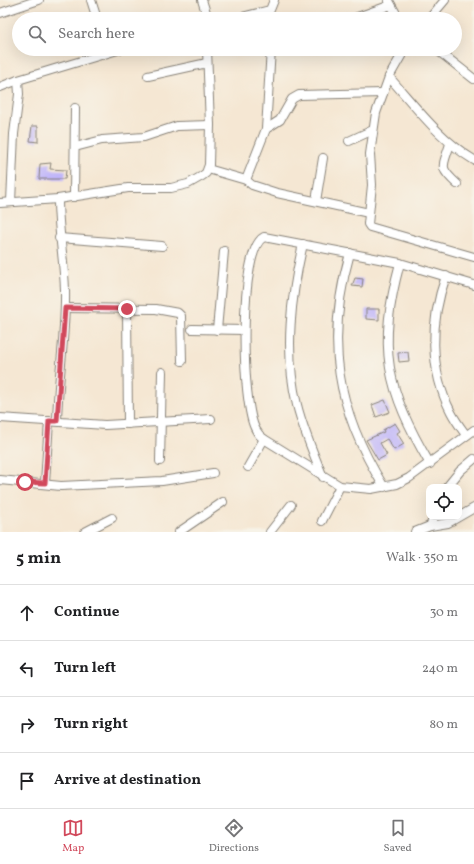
<!DOCTYPE html>
<meta charset="utf-8">
<style>
body{margin:0;font-family:Vollkorn,serif;background:#f2f2f2;color:#202124}
.controls{position:absolute;right:12px;bottom:12px;display:grid;overflow:hidden;border-radius:8px;box-shadow:0 4px 16px #0002}
.controls button{width:36px;height:36px;display:grid;place-items:center;padding:0;border:0;border-bottom:1px solid #e0e0e0;background:#fff;color:#202124;font:20px sans-serif}
.stop{position:absolute;width:12px;height:12px;margin:-9px;border:3px solid #d1495b;border-radius:50%;background:#fff}
.stop.end{background:#d1495b;border-color:#fff;box-shadow:0 1px 4px #0008}
.list{margin:0;padding:0;list-style:none}
h2{display:flex;justify-content:space-between;align-items:center;height:52px;margin:0;padding:0 16px;font-size:17px}
h2 small{font-size:13px;font-weight:400;color:#757577}
.list li{display:grid;grid-template-columns:26px 1fr auto;gap:12px;align-items:center;box-sizing:border-box;height:56px;padding:0 16px;border-top:1px solid #e0e0e0}
.list b{display:block;font-size:15px;white-space:nowrap}
.list em{font-size:13px;font-style:normal;color:#757577}
.icon{flex:none;width:22px;height:22px;fill:none;stroke:currentColor;stroke-width:2;stroke-linecap:round;stroke-linejoin:round}
.map{position:relative;flex:none;width:474px;height:532px;overflow:hidden}
.search{position:absolute;background:#fff;box-shadow:0 4px 16px #0002;left:12px;right:12px;top:12px;height:44px;display:flex;align-items:center;gap:10px;box-sizing:border-box;padding:0 14px;border-radius:22px;color:#757577;font-size:15px}
.sheet{height:276px;background:#fff}
nav{display:flex;justify-content:space-around;align-items:center;box-sizing:border-box;height:56px;border-top:1px solid #e0e0e0;background:#fff;font-size:11px;color:#757577}
nav a{display:grid;justify-items:center;gap:2px}
nav .on{color:#d1495b}
.map>svg:first-child{display:block}
.building{fill:#bdb2fa}
.lines{fill:none;stroke-linecap:round;stroke-linejoin:round}
.minor-casing{stroke:#888278;stroke-width:10}
.minor{stroke:#fff;stroke-width:8}
.route{stroke:#d1495b;stroke-width:5}
</style>
<div class="map">
<svg width="474" height="532" viewBox="0 0 474 532">
<rect width="100%" height="100%" fill="#f7f3e8"/>
<filter id="ink" filterUnits="userSpaceOnUse"><feTurbulence type="fractalNoise" baseFrequency=".025" numOctaves="2"/><feDisplacementMap in="SourceGraphic" scale="8" xChannelSelector="R" yChannelSelector="G"/><feConvolveMatrix kernelMatrix="1 2 1 2 8 2 1 2 1" color-interpolation-filters="sRGB"/></filter>
<filter id="wash" filterUnits="userSpaceOnUse"><feTurbulence type="fractalNoise" baseFrequency=".012" numOctaves="4" result="noise"/><feDisplacementMap in="SourceGraphic" scale="16" xChannelSelector="R" yChannelSelector="G"/><feGaussianBlur stdDeviation="0.9" result="paint"/><feColorMatrix in="noise" values="0 0 0 0 0 0 0 0 0 0 0 0 0 0 0 0 0 1.4 0 .05"/><feComposite in="paint" operator="in"/></filter>
<g filter="url(#wash)">
<rect width="100%" height="100%" fill="#f5e7d3"/>
<g id="blocks">
<!-- building -->
<g class="building">
<path d="M32,126H38V142L30,141Z"/>
<path d="M51,163L50,169L66,170L65,179H39L40,164Z"/>
<path d="M355,278L363,279L362,287L352,286Z"/>
<path d="M366,309H379V320L366,319Z"/>
<path d="M408,352L409,361L399,362L398,353Z"/>
<path d="M385,400L390,412L376,417L372,405Z"/>
<path d="M395,423L400,431L397,433L404,444L394,450L387,439L380,443L387,455L378,460L366,440L384,432L383,430Z"/>
</g>
</g>
</g>
<g filter="url(#ink)">
<use href="#blocks" fill-opacity="0" stroke="#888278" stroke-width="1"/>
<g class="lines">
<!-- minor casing -->
<g class="minor-casing">
<g id="minor">
<path d="M91,0L97,19"/>
<path d="M202,0L208,19"/>
<path d="M389,1L399,19"/>
<path d="M0,13L39,0"/>
<path d="M234,19L270,10L274,0"/>
<path d="M352,19L391,5"/>
<path d="M429,19L445,0"/>
<path d="M405,49L389,77L376,113L370,154L372,185L368,224L370,227L474,257"/>
<path d="M436,49L474,79"/>
<path d="M148,76L207,63"/>
<path d="M389,77C416,107 439,139 474,160"/>
<path d="M0,87L18,80L121,49"/>
<path d="M266,129L280,120L292,99L299,95L383,93"/>
<path d="M349,141L373,130"/>
<path d="M450,144C443,167 438,167 457,184"/>
<path d="M75,147L102,140L144,137L177,126L210,125"/>
<path d="M208,169L246,180L252,185L277,193L369,213"/>
<path d="M246,180L266,129L271,49"/>
<path d="M74,197L75,108"/>
<path d="M316,201L323,158"/>
<path d="M11,202L14,134L19,94L18,80"/>
<path d="M0,203L58,199L128,188H171L188,184L202,176L206,173L209,165L210,125L207,49"/>
<path d="M59,238L162,246"/>
<path d="M303,244C291,296 284,352 297,405C303,429 313,453 323,477"/>
<path d="M350,253C325,342 336,409 384,487"/>
<path d="M400,263C377,348 386,389 430,464"/>
<path d="M446,276C430,320 429,370 451,412C455,420 461,428 466,435"/>
<path d="M474,285L400,263L264,237C238,249 241,406 256,430C258,434 261,437 264,439L340,486L371,489L397,484L409,478L474,430"/>
<path d="M65,308L156,309L178,313L181,316L182,361"/>
<path d="M127,309L128,424"/>
<path d="M192,329L244,330"/>
<path d="M217,330L224,251"/>
<path d="M0,418L105,425L211,419"/>
<path d="M57,421C58,378 66,334 65,290C64,259 58,230 58,199"/>
<path d="M160,461L162,372"/>
<path d="M248,467L264,439"/>
<path d="M0,480L61,486L162,481L213,473"/>
<path d="M45,483L49,421"/>
<path d="M447,487L460,471L474,459"/>
<path d="M322,521L340,486"/>
<path d="M430,526L448,523L474,508"/>
<path d="M85,532L112,518"/>
<path d="M179,532L223,502"/>
<path d="M270,532L291,505"/>
<path d="M415,532L430,526L434,517"/>
</g>
</g>
<!-- minor -->
<use href="#minor" class="minor"/>
</g>
</g>
<g class="lines" filter="url(#ink)">
<!-- route -->
<path class="route" d="M25,482L45,483L49,421H57L65,308L127,309"/>
</g>
</svg>
<div class="controls">
<button><svg class="icon" aria-label="locate" viewBox="0 0 24 24"><circle cx="12" cy="12" r="6"/><path d="M12 2v4M12 18v4M2 12h4M18 12h4"/></svg></button>
</div>
<div class="stop" style="left:25px;top:482px"></div>
<div class="stop end" style="left:127px;top:309px"></div>
<div class="search"><svg class="icon" aria-label="search" viewBox="0 0 24 24"><circle cx="10" cy="10" r="6"/><path d="M15 15l6 6"/></svg>Search here</div>
</div>
<section class="sheet">
<h2>5 min<small>Walk · 350 m</small></h2>
<ul class="list">
<li><svg class="icon" aria-label="ahead" viewBox="0 0 24 24"><path d="M12 20V5M6 11l6-6 6 6"/></svg><div><b>Continue</b></div><em>30 m</em></li>
<li><svg class="icon" aria-label="left" viewBox="0 0 24 24"><path d="M17 20v-9H6M10 6l-5 5 5 5"/></svg><div><b>Turn left</b></div><em>240 m</em></li>
<li><svg class="icon" aria-label="right" viewBox="0 0 24 24"><path d="M7 20v-9h11M14 6l5 5-5 5"/></svg><div><b>Turn right</b></div><em>80 m</em></li>
<li><svg class="icon" aria-label="arrive" viewBox="0 0 24 24"><path d="M6 21V4h12l-3 4 3 4H6"/></svg><div><b>Arrive at destination</b></div></li>
</ul>
</section>
<nav>
<a class="on"><svg class="icon" aria-label="map" viewBox="0 0 24 24"><path d="M3 6l6-2 6 2 6-2v14l-6 2-6-2-6 2zM9 4v14M15 6v14"/></svg>Map</a>
<a><svg class="icon" aria-label="directions" viewBox="0 0 24 24"><path d="M12 3l9 9-9 9-9-9zM9 14v-3h6M13 9l2 2-2 2"/></svg>Directions</a>
<a><svg class="icon" aria-label="saved" viewBox="0 0 24 24"><path d="M7 4h10v16l-5-4-5 4z"/></svg>Saved</a>
</nav>
